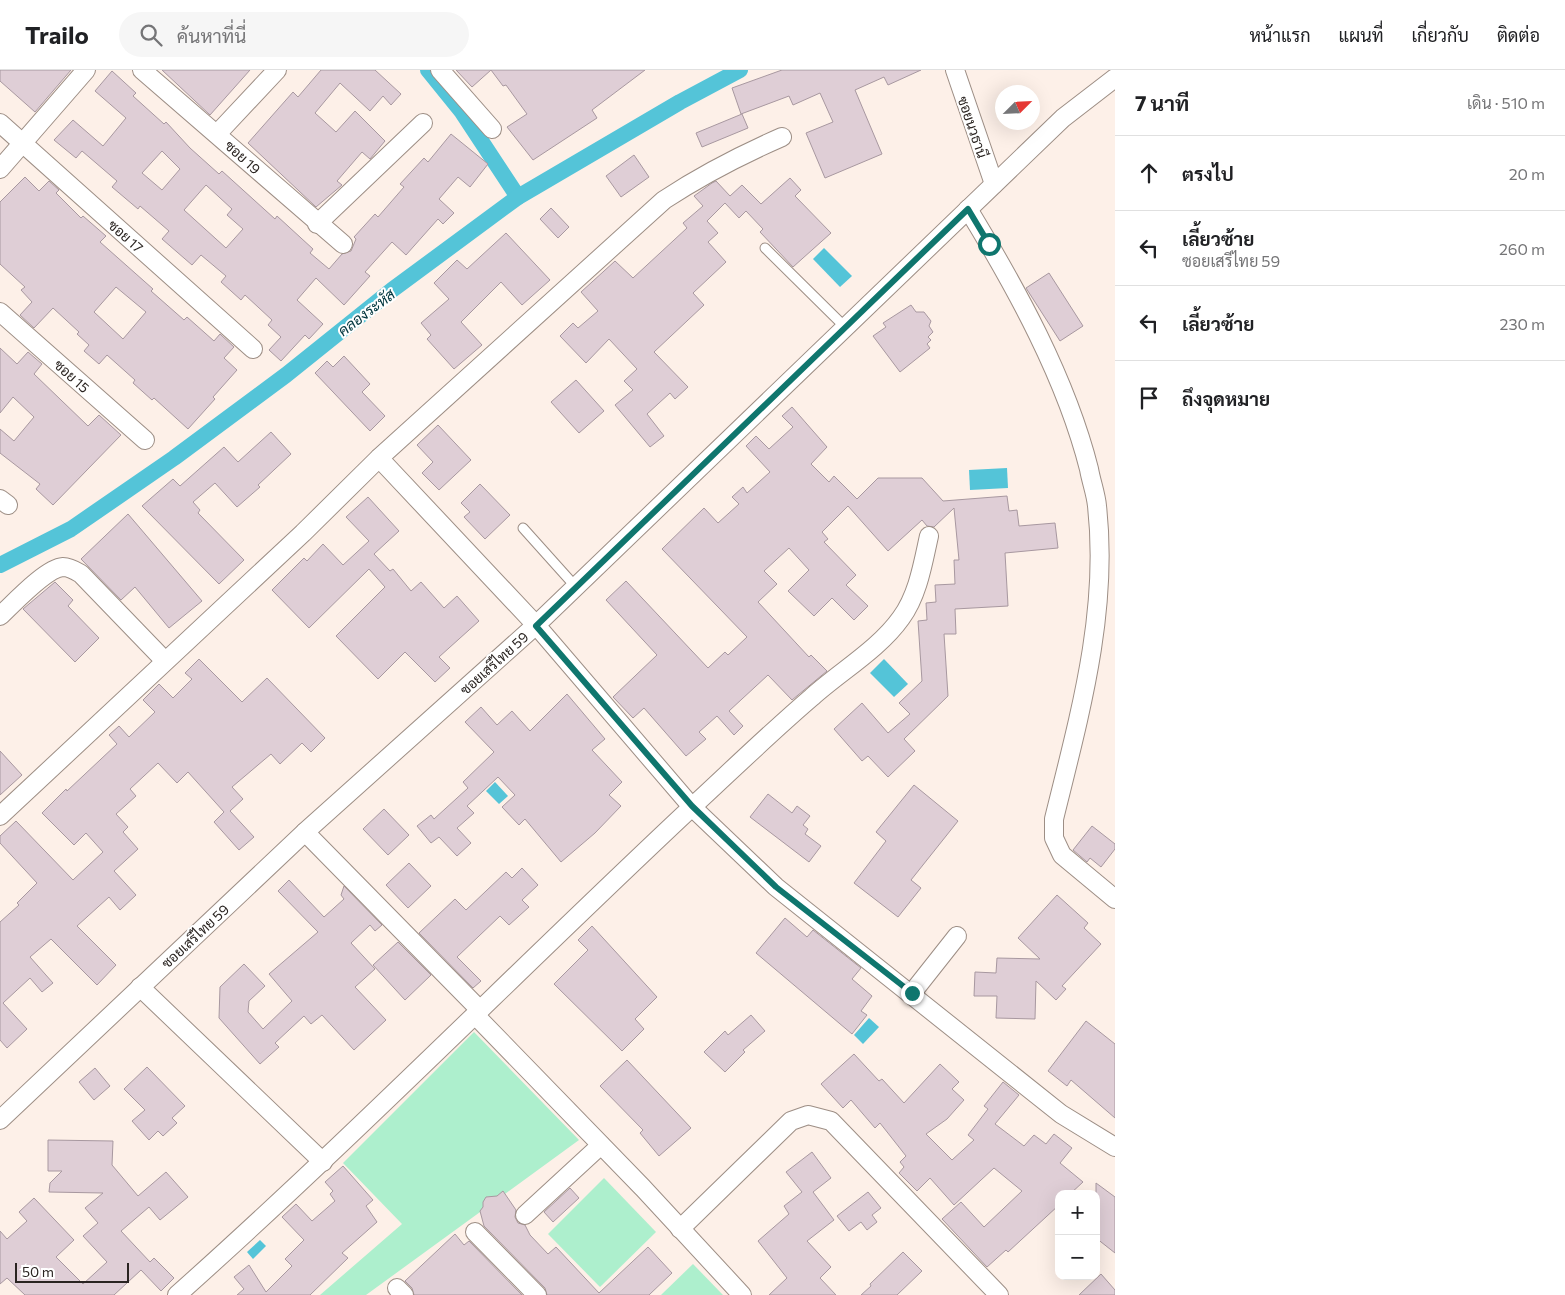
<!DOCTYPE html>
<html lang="th">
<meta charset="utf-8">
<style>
body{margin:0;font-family:Commissioner,Sarabun,sans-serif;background:#f6f6f6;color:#202124}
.controls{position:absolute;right:15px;bottom:15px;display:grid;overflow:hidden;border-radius:10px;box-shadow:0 5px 20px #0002}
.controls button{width:45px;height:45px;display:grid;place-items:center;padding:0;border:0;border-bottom:1px solid #e0e0e0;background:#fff;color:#202124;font:25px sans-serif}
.compass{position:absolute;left:995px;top:15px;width:45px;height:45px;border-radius:50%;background:#fff;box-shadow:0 5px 20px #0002;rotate:66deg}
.scale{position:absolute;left:15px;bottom:12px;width:114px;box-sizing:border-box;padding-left:5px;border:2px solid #2a2421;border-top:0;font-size:14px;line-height:18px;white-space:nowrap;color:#2a2421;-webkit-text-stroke:4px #fff;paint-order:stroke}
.stop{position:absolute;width:15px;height:15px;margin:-11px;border:4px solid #0f766e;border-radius:50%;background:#fff}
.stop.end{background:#0f766e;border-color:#fff;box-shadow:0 1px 5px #0008}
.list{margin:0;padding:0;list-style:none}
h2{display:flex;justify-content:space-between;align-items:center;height:65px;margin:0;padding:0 20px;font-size:21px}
h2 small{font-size:16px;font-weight:400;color:#757577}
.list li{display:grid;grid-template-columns:32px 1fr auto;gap:15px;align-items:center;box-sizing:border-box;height:75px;padding:0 20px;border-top:1px solid #e0e0e0}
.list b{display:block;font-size:19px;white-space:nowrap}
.list p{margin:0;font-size:16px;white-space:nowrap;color:#757577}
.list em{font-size:16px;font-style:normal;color:#757577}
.icon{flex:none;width:28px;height:28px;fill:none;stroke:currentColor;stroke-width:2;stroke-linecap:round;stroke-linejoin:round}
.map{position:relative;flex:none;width:1115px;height:1225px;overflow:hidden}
header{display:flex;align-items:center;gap:30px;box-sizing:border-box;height:70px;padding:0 25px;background:#fff;border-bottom:1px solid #e0e0e0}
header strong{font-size:24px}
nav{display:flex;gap:28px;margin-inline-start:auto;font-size:18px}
.search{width:350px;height:45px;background:#f6f6f6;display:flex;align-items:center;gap:12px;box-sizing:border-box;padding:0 18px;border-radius:28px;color:#757577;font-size:19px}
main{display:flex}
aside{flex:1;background:#fff}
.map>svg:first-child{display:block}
.green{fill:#adefcd}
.water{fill:#54c4d8}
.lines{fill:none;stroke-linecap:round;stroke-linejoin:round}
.canal{stroke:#54c4d8;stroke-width:16}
.building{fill:#dfced6;stroke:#a898a0;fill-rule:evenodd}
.service-casing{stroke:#9d8e85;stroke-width:11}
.minor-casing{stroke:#9d8e85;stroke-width:20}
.service{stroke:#fff;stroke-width:9}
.minor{stroke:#fff;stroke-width:18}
.route{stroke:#0f766e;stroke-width:6}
.labels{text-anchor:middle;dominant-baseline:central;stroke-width:4;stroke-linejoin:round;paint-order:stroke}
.street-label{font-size:14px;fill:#2a2421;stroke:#fff}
.water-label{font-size:15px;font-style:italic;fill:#00353d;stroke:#fff}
</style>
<header>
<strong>Trailo</strong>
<div class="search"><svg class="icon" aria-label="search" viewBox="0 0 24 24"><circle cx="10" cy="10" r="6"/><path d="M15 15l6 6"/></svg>ค้นหาที่นี่</div>
<nav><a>หน้าแรก</a><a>แผนที่</a><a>เกี่ยวกับ</a><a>ติดต่อ</a></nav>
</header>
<main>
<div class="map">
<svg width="1115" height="1225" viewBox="0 0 1115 1225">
<rect width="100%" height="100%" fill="#fdf0e8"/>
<!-- green -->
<g class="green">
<path d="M474,962L579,1070L366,1225H320L402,1154L343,1093Z"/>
<path d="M604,1108L656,1162L600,1217L548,1164Z"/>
<path d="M693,1194L723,1225H661Z"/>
</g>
<!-- water -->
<g class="water">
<path d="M824,178L852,206L840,217L813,189Z"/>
<path d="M1007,398L1008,418L970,420L969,400Z"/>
<path d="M884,589L908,614L894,627L870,603Z"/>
<path d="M495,712L508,726L499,734L486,721Z"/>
<path d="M869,948L879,957L863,974L854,965Z"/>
<path d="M260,1170L266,1176L253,1189L247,1182Z"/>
</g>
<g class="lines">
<!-- canal -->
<g class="canal">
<path d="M428,0L462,42L518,127"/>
<path d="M0,495L71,459L174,388L286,305L392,220L518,127L680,32L740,0"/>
</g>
</g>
<!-- building -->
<g class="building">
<path d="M0,0H71L35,42L0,11Z"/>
<path d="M162,0H250L210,45Z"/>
<path d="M321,0H375L401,24L391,35L383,26L370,41L340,13L315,43L336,62L355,41L385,71L370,89L362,82L337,111L342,115L316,137L248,73L293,22L298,27Z"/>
<path d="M456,0H491L472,17Z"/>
<path d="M491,0H645L592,40L597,48L533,90L507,57L527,44L506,15L503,16Z"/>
<path d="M782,0H921L888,15L884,7L855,20L882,84L825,108L806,63L833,52L820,23L793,35L789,26L741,44L732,18Z"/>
<path d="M112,1L136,23L133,26L164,54L166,52L190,78L219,104L222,101L275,149L277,146L313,179L310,183L329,199L342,184L351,181L356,169L354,167L375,144L378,147L404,117L400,114L424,88L428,92L451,64L488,94L470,117L458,107L439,129L454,143L443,154L438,149L406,185L392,172L365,202L370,206L344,235L316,208L297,230L323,254L309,269L305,265L281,291L269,280L281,267L268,255L272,250L245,225L241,230L221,212L226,206L201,185L192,195L162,169L169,161L140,136L138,139L112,117L117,111L82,81L76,88L54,70L73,50L103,76L126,48L95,21ZM162,81L180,99L162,120L142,103ZM206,115L232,139L227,145L243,159L226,178L184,140Z"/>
<path d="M742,44L748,58L702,77L696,63Z"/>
<path d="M634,85L649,107L621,127L606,106Z"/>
<path d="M25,107L39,121L49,111L59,120L56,123L81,148L83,146L106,166L100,172L153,219L151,221L184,250L187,247L214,271L220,264L234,277L224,288L237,300L213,327L215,329L188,359L154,328L152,330L133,313L135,310L107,285L99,294L84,281L89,275L77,264L79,262L53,238L34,258L20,245L32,232L21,220L25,217L0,194V132ZM116,217L146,242L123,269L94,242Z"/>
<path d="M790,108L801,120L795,126L831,163L793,197L760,162L763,159L746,141L739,148L725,133L707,151L718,163L708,172L726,192L693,223L704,235L654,282L688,317L675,329L670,323L647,344L664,366L650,377L615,335L633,320L624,311L637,299L609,269L586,293L560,266L573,253L578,258L598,241L581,222L615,191L633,208L687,158L683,153L703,136L694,126L712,113L716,111L730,126L742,115L761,134Z"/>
<path d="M551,138L569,157L558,168L540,149Z"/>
<path d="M506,163L550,210L522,235L501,212L461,252L482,275L454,299L427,269L431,265L421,253L449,229L434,213L457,190L467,199Z"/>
<path d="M1049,203L1083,256L1060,271L1026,218Z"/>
<path d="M911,235L916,242H924L931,251L929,256L933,262L928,267L931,270L927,274L930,278L900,302L873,266L886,257L883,253Z"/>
<path d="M0,278L17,294L28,282L42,294L34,304L88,356L99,345L121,365L53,435L36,419L40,414L0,383V359L14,371L34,347L13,327L0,343Z"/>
<path d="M344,286L370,314L362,322L385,346L370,361L315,303L327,291L333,297Z"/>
<path d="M576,310L604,341L579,363L551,332Z"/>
<path d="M792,337L827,377L811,394L829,412L834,406L857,429L878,408H922L943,431L1007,426L1009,441L1017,440L1019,456L1055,453L1058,478L1005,483L1008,536L955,539L956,564H944L948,626L904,669L915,681L888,707L868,686L862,691L834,659L862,633L888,663L910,644L899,633L922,611L918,551L927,550L926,533L936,532L935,515L955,514L954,490H959L954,438L934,457L927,456L922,450L888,481L848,436L822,462L828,469L824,472L856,505L846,515L868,536L854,550L832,528L814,546L788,521L809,500L789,478L764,501L777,514L758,532L809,587L811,585L827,601L792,630L768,605L729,641L743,656L734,665L717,646L699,662L706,669L686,686L644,638L633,648L613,627L657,585L606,530L626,511L708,598L725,582L728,585L747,567L662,479L704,438L718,453L739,434L732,427L743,417L747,423L770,402L746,376L756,366L769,379L793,357L782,346Z"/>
<path d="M438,355L471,390L439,420L422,403L433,392L417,375Z"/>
<path d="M271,362L291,384L258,415L260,417L237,437L215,413L193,432L200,440L198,443L244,490L219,514L142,436L173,409L180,416L224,377L238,392Z"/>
<path d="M480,414L510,445L485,469L464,447L470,442L461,433Z"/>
<path d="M368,427L399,461L374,484L390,501L393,499L411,521L421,512L444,538L457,526L479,551L439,587L450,598L435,612L405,582L378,609L336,566L385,517L369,499L309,558L272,520L304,488L307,491L323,474L343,495L369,471L346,447Z"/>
<path d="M128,444L202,531L169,558L135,517L121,530L81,489Z"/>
<path d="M55,512L73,530L68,536L99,568L75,592L23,539Z"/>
<path d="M199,589L242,632L267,608L325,668L311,682L302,673L280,694L271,684L232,717L243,729L230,741L254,767L239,780L214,752L224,742L188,702L177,713L158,693L130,719L136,726L116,744L128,757L123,762L138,779L114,801L136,825L120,840L109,827L77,856L116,895L97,915L51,869L30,887L53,913L42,922L30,908L3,933L27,959L7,978L0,970V852L19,835L17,833L37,813L0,773V766L16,751L73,810L103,782L86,763L74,775L42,743L66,719L67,721L117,674L109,665L119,656L129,667L155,642L143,630L159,614L173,628L192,609L185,603Z"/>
<path d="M567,624L605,669L592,680L622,712L609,725L621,736L595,763L561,792L525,749L519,755L502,737L515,725L498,707L467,736L474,743L457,758L471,773L457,786L439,767L431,773L417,756L431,745L434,749L468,718L463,712L494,682L465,652L481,637L497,655L512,641L530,661Z"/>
<path d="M0,681L22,705L0,725Z"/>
<path d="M914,715L958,751L911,810L921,818L898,847L854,813L886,771L876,762Z"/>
<path d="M768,724L792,743L797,736L810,746L803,755L808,759L805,764L821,776L809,792L750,747Z"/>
<path d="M384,739L409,765L388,785L363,759Z"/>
<path d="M1092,756L1115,774V779L1101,797L1090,788L1087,792L1073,780Z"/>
<path d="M409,793L431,816L408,838L386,815Z"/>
<path d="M522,798L538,815L522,830L529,837L509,855L500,846L457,887L481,911L473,918L419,863L455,829L466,840L506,802L512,808Z"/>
<path d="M289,810L324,847L344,829L341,825L344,816L382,855L375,861L370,855L351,873L375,899L355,917L386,950L354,980L322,945L311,954L304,946L275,973L279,977L260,994L219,948L220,917L244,894L265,916L249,931L248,942L263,959L292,931L269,904L318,862L278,821Z"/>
<path d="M1057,825L1088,853L1084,858L1101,874L1062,916L1066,919L1056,930L1036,911L1035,949L996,948L997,926H974L975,902L996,903L997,888L1040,889L1018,868Z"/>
<path d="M785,848L807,867L813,860L861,898L852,909L872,926L861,941L867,945L852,964L756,883Z"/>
<path d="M592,856L657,927L635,949L644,959L622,981L554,914L588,880L578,870Z"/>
<path d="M398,872L431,905L405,930L373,895Z"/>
<path d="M751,945L765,961L743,980L745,982L725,1002L704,982L725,961L728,965Z"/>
<path d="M1086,951L1115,974V1048L1071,1010L1067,1016L1048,1001Z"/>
<path d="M854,984L879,1011L882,1009L904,1033L940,994L959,1012L952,1019L964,1030L947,1049L926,1064L952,1090L974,1070L968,1065L988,1039L984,1036L1003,1012L1019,1025L995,1054L1024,1076L1034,1065L1046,1074L1054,1064L1072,1078L1060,1093L1083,1112L1070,1124H1059V1135L1008,1182L1006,1180L987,1197L942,1149L961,1132L984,1157L1022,1121L994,1098L954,1135L930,1108L917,1121L899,1103L904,1097L900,1092L906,1086L880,1053L875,1058L851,1030L843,1038L821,1014Z"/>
<path d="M627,990L691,1058L659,1086L640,1063L643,1060L600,1016Z"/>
<path d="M147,997L185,1036L172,1048L177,1053L163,1066L158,1061L149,1070L132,1051L145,1040L124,1019Z"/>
<path d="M95,998L110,1016L94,1030L79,1012Z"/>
<path d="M48,1070L113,1071L112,1095L138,1126L166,1102L188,1127L160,1150L149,1137L121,1161L150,1192L154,1188L174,1208L161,1221L141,1200L114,1225H25L7,1208L0,1214V1161L7,1169L27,1151L19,1142L34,1128L74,1170L56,1187L83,1214L107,1192L83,1166L98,1153L85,1138L103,1123L49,1122L50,1113L62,1101H48Z"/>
<path d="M812,1082L831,1108L813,1122L834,1150L807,1171L831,1197L820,1208L836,1225H769L787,1208L758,1171L789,1144L784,1136L802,1122L786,1102Z"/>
<path d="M343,1096L373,1130L366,1136L377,1152L342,1183L348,1188L310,1225H237L244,1219L234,1207L249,1195L266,1222L292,1196L285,1189L304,1170L282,1147L296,1134L312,1151L335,1131L330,1124L333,1121L325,1112Z"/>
<path d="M1096,1113L1115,1127V1183L1096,1168Z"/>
<path d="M570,1118L579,1128L553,1152L544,1142Z"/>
<path d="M503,1121L516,1140L515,1147L518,1153L525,1155L530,1165L548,1184L556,1177L599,1223L648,1177L672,1203L649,1225H547L545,1218L484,1156L480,1141L483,1137V1132L486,1127L497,1126Z"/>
<path d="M868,1122L881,1138L872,1145L877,1152L867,1160L861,1152L849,1161L837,1146Z"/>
<path d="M455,1164L464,1175L469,1171L522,1225H414L412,1218L405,1211Z"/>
<path d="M903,1182L922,1201L897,1225H861L871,1216L870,1214Z"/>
<path d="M1101,1204L1115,1220V1225H1079Z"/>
</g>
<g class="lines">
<!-- service casing -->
<g class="service-casing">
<g id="service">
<path d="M765,178L845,257"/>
<path d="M523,458L575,516"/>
</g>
</g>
<!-- minor casing -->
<g class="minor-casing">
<g id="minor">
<path d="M142,0L343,174"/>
<path d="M440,0L492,59"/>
<path d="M955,0L994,114"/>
<path d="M0,53L253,279"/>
<path d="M217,64L277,0"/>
<path d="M0,99L86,0"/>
<path d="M968,139C1016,218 1066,308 1089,399C1091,411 1096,424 1097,436C1109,543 1079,647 1054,749V768L1062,785L1115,829"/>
<path d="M317,154L423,53"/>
<path d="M0,242L145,370"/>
<path d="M379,388L536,555L692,737L776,817L1061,1044L1115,1077"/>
<path d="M0,429L8,435"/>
<path d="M0,546C13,534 46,498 63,497C70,497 76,501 81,504L165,591"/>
<path d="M0,746L303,463L379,388L664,130C702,105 741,85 782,67"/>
<path d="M305,762L480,940"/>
<path d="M140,917L323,1092"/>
<path d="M912,923L957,866"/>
<path d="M475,945L643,1118L742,1225"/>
<path d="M0,1050L305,762L536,555L1063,48L1115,8"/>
<path d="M525,1145L601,1075"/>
<path d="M680,1159L791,1051L808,1045L831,1051L999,1225"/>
<path d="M475,1162L537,1225"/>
<path d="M397,1218L404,1225"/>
<path d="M177,1225C354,1067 520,898 692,737C732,700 771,662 812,627C841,601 879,579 901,548C918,525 923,493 929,466"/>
</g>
</g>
<!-- service -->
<use href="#service" class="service"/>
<!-- minor -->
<use href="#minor" class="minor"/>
</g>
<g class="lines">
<!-- route -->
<path class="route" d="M912,923L776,817L692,736L536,556L968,139L989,174"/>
</g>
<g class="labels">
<!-- street labels -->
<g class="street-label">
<text transform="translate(973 57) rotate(71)">ซอยนวธานี</text>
<text transform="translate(243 87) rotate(42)">ซอย 19</text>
<text transform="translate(126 166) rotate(42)">ซอย 17</text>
<text transform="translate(72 306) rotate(42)">ซอย 15</text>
<text transform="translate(494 593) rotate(-42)">ซอยเสรีไทย 59</text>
<text transform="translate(195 866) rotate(-43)">ซอยเสรีไทย 59</text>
</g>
<!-- water labels -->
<g class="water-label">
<text transform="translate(366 242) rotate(-37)">คลองระหัส</text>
</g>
</g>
</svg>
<div class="controls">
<button>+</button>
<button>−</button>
</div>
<svg class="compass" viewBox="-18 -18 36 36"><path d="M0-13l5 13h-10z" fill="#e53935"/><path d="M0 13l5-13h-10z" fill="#757577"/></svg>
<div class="scale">50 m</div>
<div class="stop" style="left:989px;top:174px"></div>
<div class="stop end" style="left:912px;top:923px"></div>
</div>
<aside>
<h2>7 นาที<small>เดิน · 510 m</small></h2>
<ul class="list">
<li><svg class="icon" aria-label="ahead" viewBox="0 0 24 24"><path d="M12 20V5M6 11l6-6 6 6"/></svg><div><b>ตรงไป</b></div><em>20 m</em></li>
<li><svg class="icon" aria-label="left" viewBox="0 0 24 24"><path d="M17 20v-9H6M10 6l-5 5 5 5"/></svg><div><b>เลี้ยวซ้าย</b><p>ซอยเสรีไทย 59</p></div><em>260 m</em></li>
<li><svg class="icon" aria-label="left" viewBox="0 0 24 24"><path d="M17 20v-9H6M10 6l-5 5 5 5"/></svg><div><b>เลี้ยวซ้าย</b></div><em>230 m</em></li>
<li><svg class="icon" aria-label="arrive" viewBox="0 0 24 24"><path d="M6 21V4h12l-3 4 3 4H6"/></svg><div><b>ถึงจุดหมาย</b></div></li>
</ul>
</aside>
</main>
